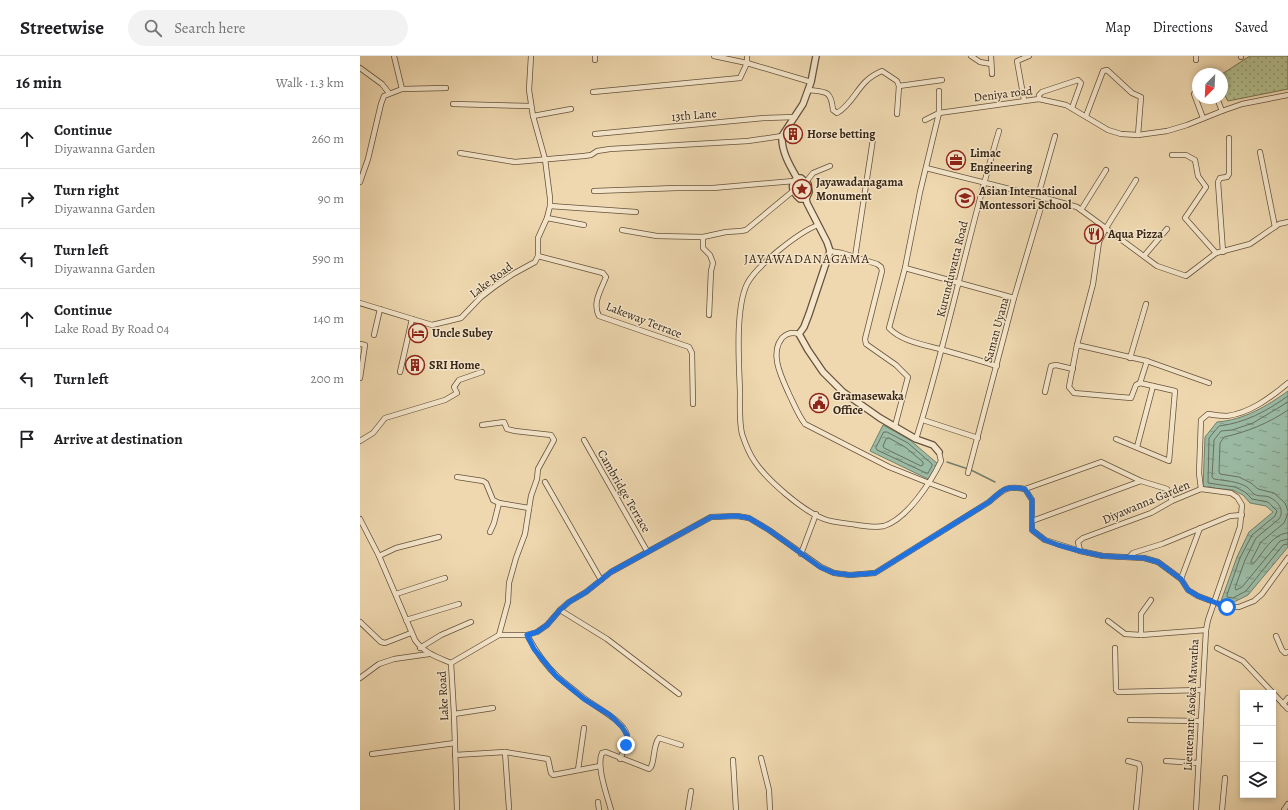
<!DOCTYPE html>
<meta charset="utf-8">
<style>
body{margin:0;font-family:Alegreya,serif;background:#f2f2f2;color:#202124}
.controls{position:absolute;right:12px;bottom:12px;display:grid;overflow:hidden;border-radius:0px;box-shadow:0 2px 6px #0003}
.controls button{width:36px;height:36px;display:grid;place-items:center;padding:0;border:0;border-bottom:1px solid #e0e0e0;background:#fff;color:#202124;font:20px sans-serif}
.compass{position:absolute;left:832px;top:12px;width:36px;height:36px;border-radius:50%;background:#fff;box-shadow:0 2px 6px #0003;rotate:204deg}
.stop{position:absolute;width:12px;height:12px;margin:-9px;border:3px solid #1a73e8;border-radius:50%;background:#fff}
.stop.end{background:#1a73e8;border-color:#fff;box-shadow:0 1px 4px #0008}
.list{margin:0;padding:0;list-style:none}
h2{display:flex;justify-content:space-between;align-items:center;height:52px;margin:0;padding:0 16px;font-size:17px}
h2 small{font-size:13px;font-weight:400;color:#757577}
.list li{display:grid;grid-template-columns:26px 1fr auto;gap:12px;align-items:center;box-sizing:border-box;height:60px;padding:0 16px;border-top:1px solid #e0e0e0}
.list b{display:block;font-size:15px;white-space:nowrap}
.list p{margin:0;font-size:13px;white-space:nowrap;color:#757577}
.list em{font-size:13px;font-style:normal;color:#757577}
.icon{flex:none;width:22px;height:22px;fill:none;stroke:currentColor;stroke-width:2;stroke-linecap:round;stroke-linejoin:round}
.map{position:relative;flex:none;width:928px;height:754px;overflow:hidden}
header{display:flex;align-items:center;gap:24px;box-sizing:border-box;height:56px;padding:0 20px;background:#fff;border-bottom:1px solid #e0e0e0}
header strong{font-size:19px}
nav{display:flex;gap:22px;margin-inline-start:auto;font-size:14px}
.search{width:280px;height:36px;background:#f2f2f2;display:flex;align-items:center;gap:10px;box-sizing:border-box;padding:0 14px;border-radius:22px;color:#757577;font-size:15px}
main{display:flex}
aside{flex:1;background:#fff}
.map>svg:first-child{display:block}
.grass{fill:url(#grass-dots);stroke:#767353}
.water{fill:url(#water-ripples);stroke:#737f6c}
.lines{fill:none;stroke-linecap:round;stroke-linejoin:round}
.shore{stroke:#69705e;stroke-width:1}
.stream{stroke:#737f6c;stroke-width:1.5}
.minor-casing{stroke:#65523d;stroke-width:6}
.tertiary-casing{stroke:#65523d;stroke-width:8}
.minor{stroke:#f5e6cb;stroke-width:4.5}
.tertiary{stroke:#f5e6cb;stroke-width:5.5}
.route{stroke:#1a73e8;stroke-width:5}
.labels{text-anchor:middle;dominant-baseline:central;stroke-width:3;stroke-linejoin:round;paint-order:stroke}
.street-label{font-size:12px;fill:#372617;stroke:#f5e6cb}
.poi-label{font-size:12px;font-weight:bold;fill:#372617;stroke:#f5e6cb;text-anchor:start}
.neighbourhood-label{font-size:13px;letter-spacing:1px;fill:#372617;stroke:#f5e6cb}
</style>
<header>
<strong>Streetwise</strong>
<div class="search"><svg class="icon" aria-label="search" viewBox="0 0 24 24"><circle cx="10" cy="10" r="6"/><path d="M15 15l6 6"/></svg>Search here</div>
<nav><a>Map</a><a>Directions</a><a>Saved</a></nav>
</header>
<main>
<aside>
<h2>16 min<small>Walk · 1.3 km</small></h2>
<ul class="list">
<li><svg class="icon" aria-label="ahead" viewBox="0 0 24 24"><path d="M12 20V5M6 11l6-6 6 6"/></svg><div><b>Continue</b><p>Diyawanna Garden</p></div><em>260 m</em></li>
<li><svg class="icon" aria-label="right" viewBox="0 0 24 24"><path d="M7 20v-9h11M14 6l5 5-5 5"/></svg><div><b>Turn right</b><p>Diyawanna Garden</p></div><em>90 m</em></li>
<li><svg class="icon" aria-label="left" viewBox="0 0 24 24"><path d="M17 20v-9H6M10 6l-5 5 5 5"/></svg><div><b>Turn left</b><p>Diyawanna Garden</p></div><em>590 m</em></li>
<li><svg class="icon" aria-label="ahead" viewBox="0 0 24 24"><path d="M12 20V5M6 11l6-6 6 6"/></svg><div><b>Continue</b><p>Lake Road By Road 04</p></div><em>140 m</em></li>
<li><svg class="icon" aria-label="left" viewBox="0 0 24 24"><path d="M17 20v-9H6M10 6l-5 5 5 5"/></svg><div><b>Turn left</b></div><em>200 m</em></li>
<li><svg class="icon" aria-label="arrive" viewBox="0 0 24 24"><path d="M6 21V4h12l-3 4 3 4H6"/></svg><div><b>Arrive at destination</b></div></li>
</ul>
</aside>
<div class="map">
<svg width="928" height="754" viewBox="0 0 928 754">
<defs>
<pattern id="grass-dots" width="8" height="8" patternUnits="userSpaceOnUse"><rect width="8" height="8" fill="#b4c08f"/><path d="M2 2h.1M6 6h.1" fill="none" stroke="#939c74" stroke-width="1.8" stroke-linecap="round"/></pattern>
<pattern id="water-ripples" width="26" height="14" patternUnits="userSpaceOnUse"><rect width="26" height="14" fill="#9bbba5"/><path d="M2 4q2-2 4 0t4 0M15 11q2-2 4 0t4 0" fill="none" stroke="#7f9885"/></pattern>
</defs>
<rect width="100%" height="100%" fill="#efd8af"/>
<filter id="stains"><feTurbulence type="fractalNoise" baseFrequency=".005" numOctaves="4"/><feColorMatrix values="0 0 0 0 .2 0 0 0 0 .09 0 0 0 0 .02 0 0 0 .5 -.17"/></filter>
<radialGradient id="worn" r=".72"><stop offset=".6" stop-color="#630" stop-opacity="0"/><stop offset="1" stop-color="#630" stop-opacity=".3"/></radialGradient>
<!-- grass -->
<path class="grass" d="M890,0H928V33L868,45L862,34V18Z"/>
<!-- water -->
<g class="water">
<path d="M928,335V491L888,539L874,546L861,545L877,501L889,476L913,456L906,450L890,447L883,439L873,434L843,431L845,381L857,366C884,364 907,350 928,335Z"/>
<path d="M523,369L550,384L578,408L574,416L568,423L510,395Z"/>
</g>
<g class="lines">
<!-- shore -->
<g class="shore">
<path d="M928,340C907,355 885,367 859,370L849,382L848,427L875,431L885,436L892,443L908,446L917,455L915,460L892,479L880,502L867,539V541L873,542L886,535L923,489L928,488"/>
<path d="M928,346L893,367L872,374L861,375L854,384L852,421L854,423C866,425 877,425 887,431C890,433 891,436 894,438C898,441 904,439 909,441C918,445 925,454 919,463L896,482L885,504L875,532L876,534L882,531L920,485L928,483"/>
<path d="M928,354C909,367 887,376 864,381L860,387L859,416L860,418L879,421L891,427L898,433L914,437L925,447L928,455"/>
<path d="M524,376H527L548,387L572,408V410L568,417H566L517,394L516,392Z"/>
<path d="M529,382L545,391L563,406V409L561,410L524,392L523,390L526,383Z"/>
<path d="M928,457L924,467L901,486L891,505V507H894C903,497 913,477 928,477"/>
</g>
<!-- stream -->
<path class="stream" d="M587,406L611,414L635,426"/>
<!-- minor casing -->
<g class="minor-casing">
<g id="minor">
<path d="M34,0L42,33"/>
<path d="M235,0V4"/>
<path d="M354,0L387,7L451,26"/>
<path d="M611,0L620,6L631,8"/>
<path d="M631,0L632,18"/>
<path d="M881,1V0"/>
<path d="M836,4V0"/>
<path d="M0,12L22,28L29,37"/>
<path d="M539,30L582,24"/>
<path d="M448,34C466,36 471,34 473,54L477,57C496,46 497,25 522,15L537,25L539,30L537,58"/>
<path d="M579,35V57L560,136L545,212L529,272C542,286 566,289 583,294C601,299 619,304 637,310"/>
<path d="M233,36L380,22L387,7V0"/>
<path d="M834,38L843,62"/>
<path d="M857,42L862,55"/>
<path d="M679,43V39L682,36L718,24L721,27L712,52"/>
<path d="M664,44L657,5L669,0"/>
<path d="M93,48L171,50"/>
<path d="M173,60L211,53"/>
<path d="M726,60L743,15L747,14L772,37L781,41L778,79"/>
<path d="M565,64L579,57L679,43L706,49L748,74L761,78L778,79L807,75L827,69L862,55L882,48L928,39"/>
<path d="M235,78L404,62L435,61"/>
<path d="M900,96L915,171"/>
<path d="M100,97L155,106L224,100L231,99L237,95L250,93L388,85L422,80"/>
<path d="M812,99H826L835,104L838,120L846,131L825,162L856,197"/>
<path d="M566,112L678,140L717,151L797,210L826,220L856,197L890,188L919,168L928,166"/>
<path d="M0,126L8,103L21,48L24,40L42,33L86,32"/>
<path d="M446,126L453,117L470,110"/>
<path d="M234,135L317,132H353L434,125"/>
<path d="M678,140L695,80"/>
<path d="M190,150L276,156"/>
<path d="M721,154L746,114"/>
<path d="M187,162L224,169"/>
<path d="M458,169C439,176 396,210 387,228C375,253 379,308 380,336C380,350 379,365 382,378C385,387 390,399 395,406C408,425 443,455 464,463C474,467 487,467 497,469C505,470 516,472 524,470C547,463 571,426 581,405L579,396"/>
<path d="M262,174L297,180L343,181L366,176L381,175L386,174L433,135"/>
<path d="M343,181V192L350,199L353,207L351,215L349,259"/>
<path d="M470,195L482,197L517,208L521,211L522,215L505,283L506,288L536,309L548,321L535,370"/>
<path d="M863,196L858,126L860,122L867,121L869,118V82"/>
<path d="M178,200L243,217L246,221C241,234 232,247 239,260L329,291L332,297L333,348"/>
<path d="M784,200L807,173"/>
<path d="M495,201L513,83"/>
<path d="M545,212L654,242"/>
<path d="M0,247L72,269L101,262L121,241L134,231L153,218L175,206L178,200V182L187,162L190,150V142L185,103L173,60L169,34L171,0"/>
<path d="M439,278C433,276 427,277 422,282C409,298 422,322 429,338C434,348 438,359 445,368L529,411L569,427L604,440"/>
<path d="M14,279L20,253"/>
<path d="M0,288L5,289L0,322"/>
<path d="M717,289L787,305L849,327"/>
<path d="M770,302L786,248"/>
<path d="M40,316L52,263"/>
<path d="M780,327L787,305"/>
<path d="M685,336L691,310L696,309L713,313"/>
<path d="M563,364L618,382"/>
<path d="M122,369L144,366L147,373L155,375L191,379L194,384L178,413L177,423L171,440L165,478L156,502L149,527L148,546L139,579"/>
<path d="M556,383C588,282 608,177 639,75"/>
<path d="M756,383L809,405L815,335L780,327L776,329L771,342L714,337L709,331L717,289L733,228L739,186L746,172L776,124"/>
<path d="M224,384L287,495"/>
<path d="M0,385L13,377L25,362L85,344L97,337L94,331L99,324L122,316"/>
<path d="M777,391L793,330"/>
<path d="M608,417L654,242L684,141"/>
<path d="M97,421L123,425L126,427L133,444L139,447L169,452"/>
<path d="M185,426L241,524"/>
<path d="M665,433L741,406L781,425L807,433L812,445"/>
<path d="M841,433L839,417L841,364L848,358C854,359 861,360 867,360C890,357 910,342 928,327"/>
<path d="M0,463L19,500L55,584C64,597 77,601 91,607L94,658L97,754"/>
<path d="M672,465L781,425"/>
<path d="M130,476L134,467L139,447"/>
<path d="M720,495L718,486L723,482L791,457L812,445L841,433L871,437L877,441L882,449L880,471L848,564L846,574L836,754"/>
<path d="M441,498L456,458"/>
<path d="M19,500L36,492L79,481"/>
<path d="M770,500L773,497L802,488L870,460L882,459"/>
<path d="M821,523L840,472"/>
<path d="M36,538L85,522"/>
<path d="M200,554L247,583L319,638"/>
<path d="M46,564L99,548"/>
<path d="M748,565L765,578L781,579L846,574"/>
<path d="M0,566L21,586L25,587L51,577"/>
<path d="M167,579C175,594 185,609 198,621C206,628 215,635 224,642C234,650 264,665 267,679C268,687 263,696 260,703"/>
<path d="M781,579V558L791,544"/>
<path d="M916,580L922,594L925,597L928,596"/>
<path d="M60,592L81,579L111,566"/>
<path d="M755,592L756,634L758,636L842,634"/>
<path d="M857,592L883,605L928,653"/>
<path d="M91,607L139,579H167L177,576L187,569L200,554L209,546L226,536L251,516L351,461L377,460L389,462L409,474L461,511L474,517L490,519L515,517L629,446C643,434 646,429 665,433L672,444V474L685,484L720,495L743,500L784,502L798,506L821,523L828,534L838,540L867,551H879L894,545L902,538L928,502"/>
<path d="M0,622L19,608L34,603L69,598"/>
<path d="M923,648L928,642"/>
<path d="M94,658L133,652"/>
<path d="M770,664L841,665"/>
<path d="M145,696L149,752"/>
<path d="M12,698L95,687"/>
<path d="M95,699L145,696L188,703L191,717L193,719L240,710"/>
<path d="M401,702L409,734L410,754"/>
<path d="M373,704L376,754"/>
<path d="M768,705L779,708L780,712L776,754"/>
<path d="M806,705L838,707"/>
<path d="M218,714L224,672"/>
<path d="M238,746L239,754"/>
<path d="M251,754C247,739 236,710 242,697L246,696L289,713L291,711C295,703 293,689 299,682L321,689"/>
<path d="M328,754L331,735"/>
<path d="M862,754L865,722"/>
<path d="M924,754L928,748"/>
</g>
</g>
<!-- tertiary casing -->
<g class="tertiary-casing">
<g id="tertiary">
<path d="M437,122H441L448,128L449,136L446,143L447,147L467,186L470,195L449,258L444,271L439,278L448,294L463,316L483,336L520,362L556,383L573,389L579,396"/>
<path d="M437,122C430,110 421,95 422,80L443,48L451,26L456,0"/>
<path d="M437,122C429,129 433,137 440,143H446"/>
</g>
</g>
<!-- minor -->
<use href="#minor" class="minor"/>
<!-- tertiary -->
<use href="#tertiary" class="tertiary"/>
</g>
<g class="lines">
<!-- route -->
<path class="route" d="M266,689L267,679L262,671L250,659L224,643L196,620L174,593L167,579L177,576L187,569L200,554L209,546L226,536L251,516L351,461L377,460L389,462L409,474L460,511L474,517L490,519L515,517L629,446C643,434 645,429 665,433L672,444V474L685,484L698,489L720,495L743,500L784,502L798,506L821,523L828,534L838,540L867,551"/>
</g>
<!-- icons -->
<defs>
<g id="building-ring" transform="scale(1)"><circle r="9.5" fill="#f5e6cb" stroke="#8f2418" stroke-width="1.5"/><path d="M-4-6H4V6H1V3H-1V6H-4ZM-2.5-4.3h1.7v1.8h-1.7ZM.8-4.3h1.7v1.8H.8ZM-2.5-1h1.7V.8h-1.7ZM.8-1h1.7V.8H.8Z" fill="#8f2418"/></g>
<g id="office-ring" transform="scale(1)"><circle r="9.5" fill="#f5e6cb" stroke="#8f2418" stroke-width="1.5"/><path d="M-6-3h4V-5.5h4V-3h4V5H-6ZM-1-4.5V-3h2v-1.5ZM-6 0V1H6V0Z" fill="#8f2418"/></g>
<g id="sight-ring" transform="scale(1)"><circle r="9.5" fill="#f5e6cb" stroke="#8f2418" stroke-width="1.5"/><path d="M0-6L1.8-2.2L6-1.7L2.9 1.2L3.7 5.4L0 3.3L-3.7 5.4L-2.9 1.2L-6-1.7L-1.8-2.2Z" fill="#8f2418"/></g>
<g id="school-ring" transform="scale(1)"><circle r="9.5" fill="#f5e6cb" stroke="#8f2418" stroke-width="1.5"/><path d="M0-5L7-2L0 1L-7-2ZM-4 1L0 2.5L4 1V4Q0 6-4 4Z" fill="#8f2418"/></g>
<g id="restaurant-ring" transform="scale(1)"><circle r="9.5" fill="#f5e6cb" stroke="#8f2418" stroke-width="1.5"/><path d="M-5-6h1v4h1v-4h1v4h1v-4h1v5L-1.5 .5V6h-2V.5L-5-1ZM5-6V6H3V1.5H1.5Q1.5-4 5-6Z" fill="#8f2418"/></g>
<g id="hotel-ring" transform="scale(1)"><circle r="9.5" fill="#f5e6cb" stroke="#8f2418" stroke-width="1.5"/><path d="M-6-4.5h1.5V1H6V5H4.5V3h-9V5H-6ZM-4 0a1.8 1.8 0 1 1 3.6 0ZM.5 0V-2.5h3Q6-2.5 6 0Z" fill="#8f2418"/></g>
<g id="civic-ring" transform="scale(1)"><circle r="9.5" fill="#f5e6cb" stroke="#8f2418" stroke-width="1.5"/><path d="M-.6-6.5H3V-4.5H.6V-3L4-1V1h2V6H-6V1h2V-1L-.6-3ZM-1.2 2.5V6h2.4V2.5Z" fill="#8f2418"/></g>
</defs>
<g fill-rule="evenodd">
<use href="#building-ring" x="433" y="78"/>
<use href="#office-ring" x="596" y="104"/>
<use href="#sight-ring" x="442" y="133"/>
<use href="#school-ring" x="605" y="142"/>
<use href="#restaurant-ring" x="734" y="178"/>
<use href="#hotel-ring" x="58" y="277"/>
<use href="#building-ring" x="55" y="309"/>
<use href="#civic-ring" x="459" y="347"/>
</g>
<g class="labels">
<!-- street labels -->
<g class="street-label">
<text transform="translate(643 38) rotate(-7)">Deniya road</text>
<text transform="translate(334 59) rotate(-5)">13th Lane</text>
<text transform="translate(592 213) rotate(-76)">Kurunduwatta Road</text>
<text transform="translate(131 224) rotate(-37)">Lake Road</text>
<text transform="translate(284 264) rotate(21)">Lakeway Terrace</text>
<text transform="translate(636 274) rotate(-75)">Saman Uyana</text>
<text transform="translate(264 435) rotate(60)">Cambridge Terrace</text>
<text transform="translate(786 446) rotate(-23)">Diyawanna Garden</text>
<text transform="translate(83 640) rotate(-93)">Lake Road</text>
<text transform="translate(831 649) rotate(-87)">Lieutenant Asoka Mawatha</text>
</g>
<!-- poi labels -->
<g class="poi-label">
<text x="447" y="78">Horse betting</text>
<text x="610" y="97">Limac<tspan x="610" dy="14">Engineering</tspan></text>
<text x="456" y="126">Jayawadanagama<tspan x="456" dy="14">Monument</tspan></text>
<text x="619" y="135">Asian International<tspan x="619" dy="14">Montessori School</tspan></text>
<text x="748" y="178">Aqua Pizza</text>
<text x="72" y="277">Uncle Subey</text>
<text x="69" y="309">SRI Home</text>
<text x="473" y="340">Gramasewaka<tspan x="473" dy="14">Office</tspan></text>
</g>
<!-- neighbourhood labels -->
<g class="neighbourhood-label">
<text x="447" y="202">JAYAWADANAGAMA</text>
</g>
</g>
<rect width="100%" height="100%" filter="url(#stains)"/>
<rect width="100%" height="100%" fill="url(#worn)"/>
</svg>
<div class="controls">
<button>+</button>
<button>−</button>
<button><svg class="icon" aria-label="layers" viewBox="0 0 24 24"><path d="M12 4l9 5-9 5-9-5zM3 14l9 5 9-5"/></svg></button>
</div>
<svg class="compass" viewBox="-18 -18 36 36"><path d="M0-13l5 13h-10z" fill="#e53935"/><path d="M0 13l5-13h-10z" fill="#757577"/></svg>
<div class="stop" style="left:867px;top:551px"></div>
<div class="stop end" style="left:266px;top:689px"></div>
</div>
</main>
